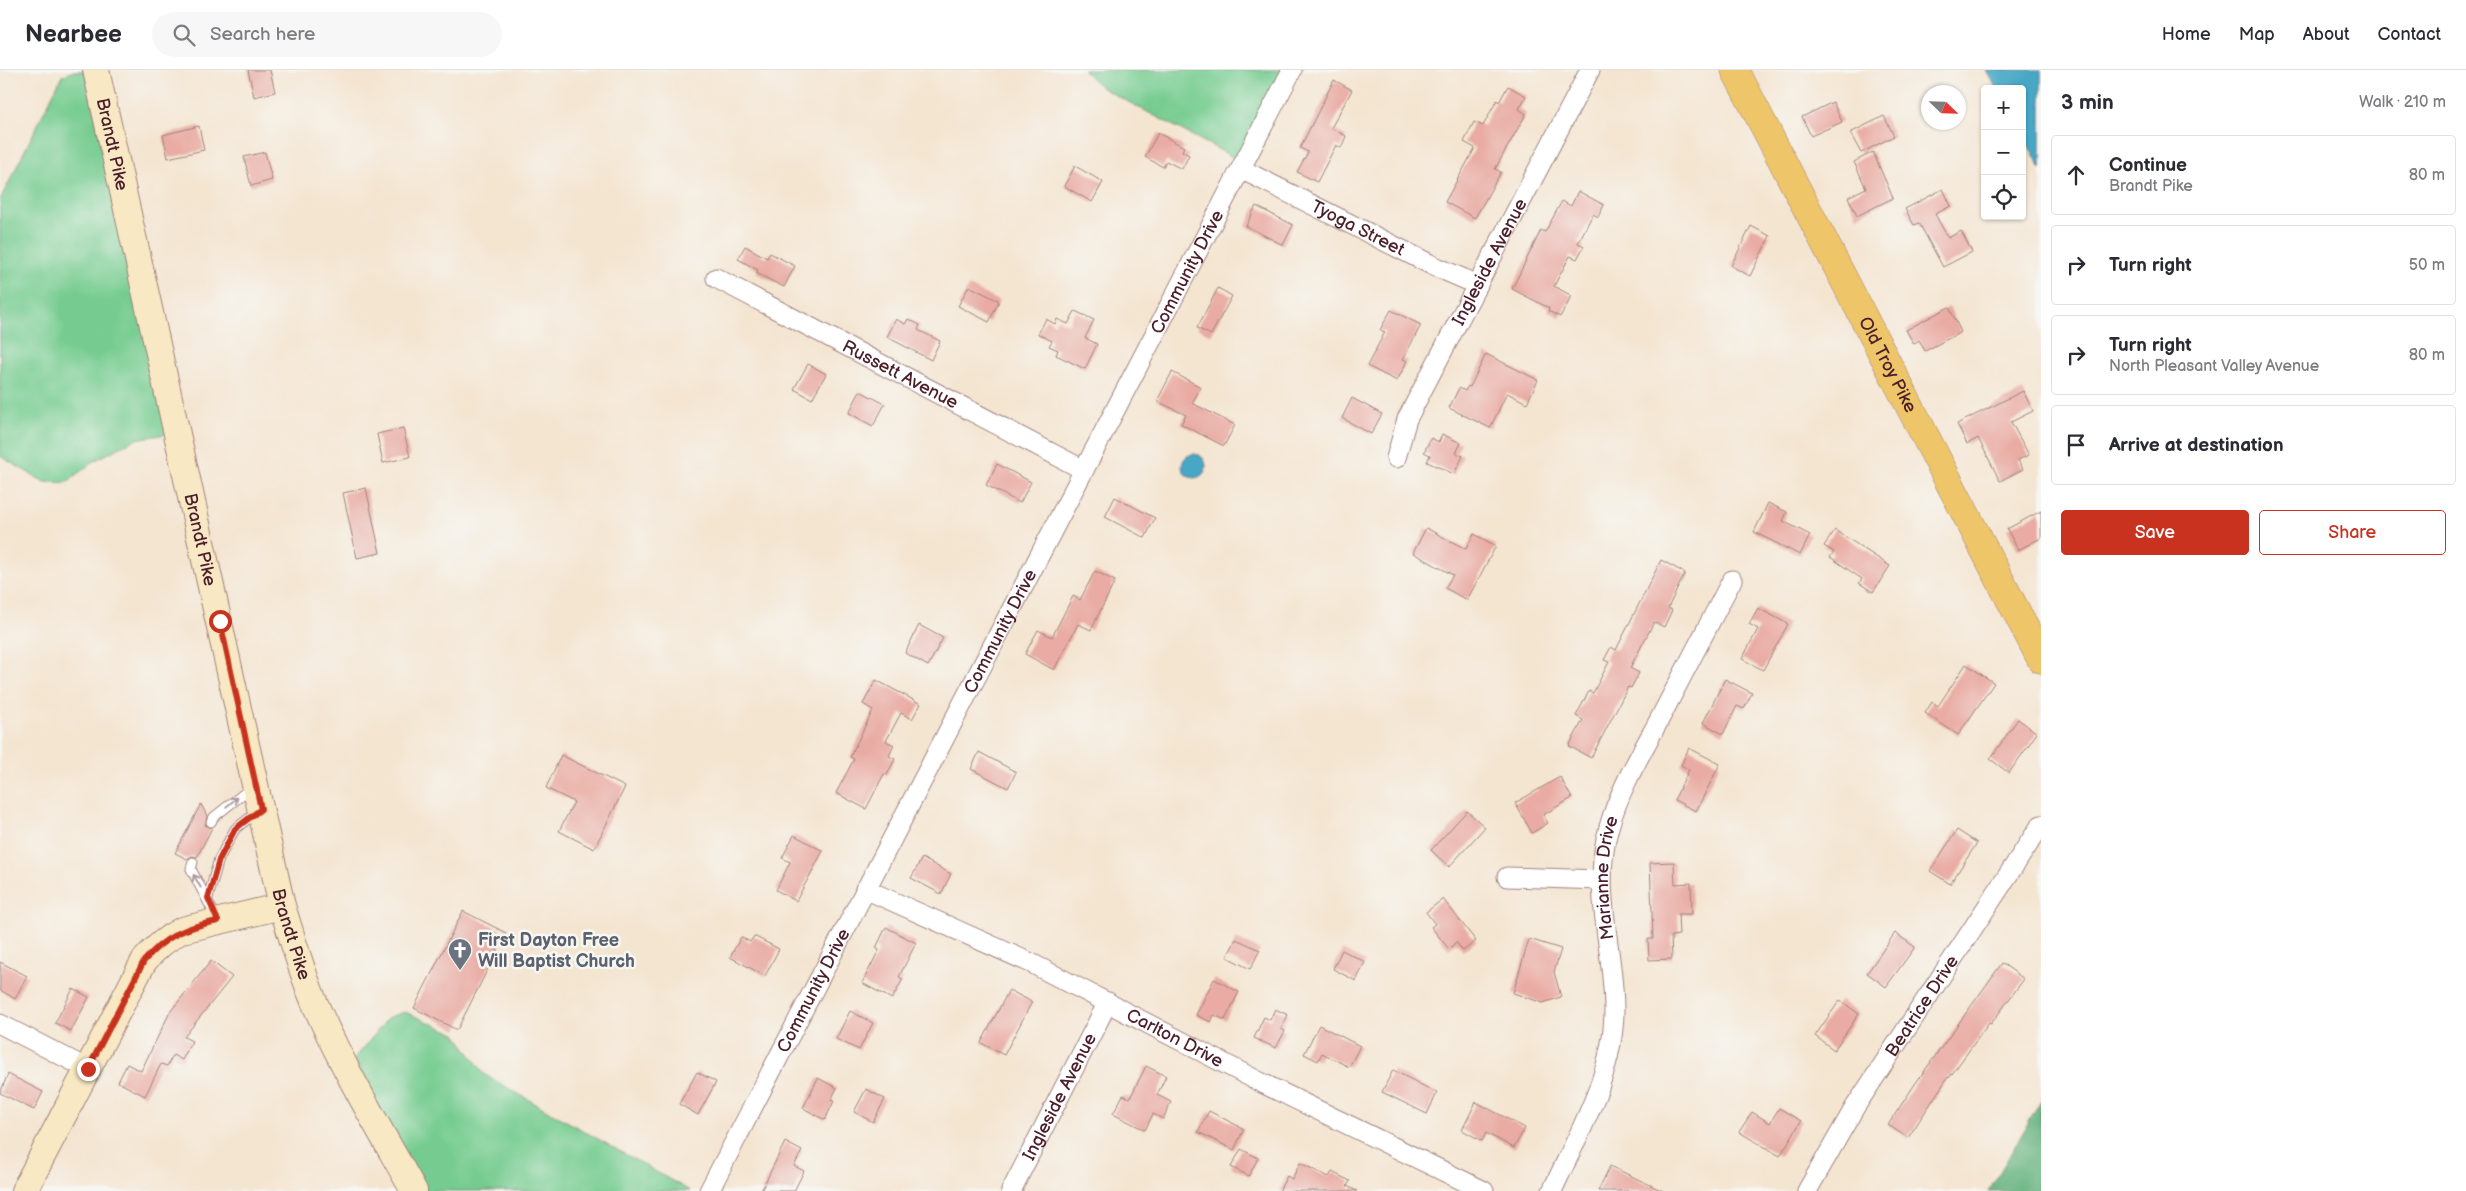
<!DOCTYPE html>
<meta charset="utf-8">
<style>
body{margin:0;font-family:"Balsamiq Sans",sans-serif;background:#f7f7f7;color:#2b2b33}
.controls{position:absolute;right:15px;top:15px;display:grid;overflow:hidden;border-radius:5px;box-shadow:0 1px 4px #0004}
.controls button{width:45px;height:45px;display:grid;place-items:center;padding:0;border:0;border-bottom:1px solid #e1e1e2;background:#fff;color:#2b2b33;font:25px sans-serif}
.compass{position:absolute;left:1921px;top:15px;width:45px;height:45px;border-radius:50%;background:#fff;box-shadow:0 1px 4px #0004;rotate:113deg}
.stop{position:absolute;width:15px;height:15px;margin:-11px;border:4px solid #c8321e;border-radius:50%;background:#fff}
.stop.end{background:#c8321e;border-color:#fff;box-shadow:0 1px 5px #0008}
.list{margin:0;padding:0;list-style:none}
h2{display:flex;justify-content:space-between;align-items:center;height:65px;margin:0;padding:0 20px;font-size:21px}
h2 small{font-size:16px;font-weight:400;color:#7c7c81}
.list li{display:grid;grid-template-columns:32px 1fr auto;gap:15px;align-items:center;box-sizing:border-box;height:80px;margin:0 10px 10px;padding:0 10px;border:1px solid #e1e1e2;border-radius:5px}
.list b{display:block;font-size:19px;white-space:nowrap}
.list p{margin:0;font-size:16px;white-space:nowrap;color:#7c7c81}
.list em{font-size:16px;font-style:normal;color:#7c7c81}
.actions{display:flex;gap:10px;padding:15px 20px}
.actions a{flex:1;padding:11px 0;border:1px solid #c8321e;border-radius:5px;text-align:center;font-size:18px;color:#c8321e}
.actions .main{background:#c8321e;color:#fff}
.icon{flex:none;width:28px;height:28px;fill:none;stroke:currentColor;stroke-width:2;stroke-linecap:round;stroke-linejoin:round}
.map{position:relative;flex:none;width:2041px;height:1121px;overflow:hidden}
header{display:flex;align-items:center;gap:30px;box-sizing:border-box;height:70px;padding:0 25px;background:#fff;border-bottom:1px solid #e1e1e2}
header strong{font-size:24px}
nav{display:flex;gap:28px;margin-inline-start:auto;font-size:18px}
.search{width:350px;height:45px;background:#f7f7f7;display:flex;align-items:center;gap:12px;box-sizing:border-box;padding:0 18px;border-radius:28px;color:#7c7c81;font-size:19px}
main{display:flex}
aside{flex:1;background:#fff}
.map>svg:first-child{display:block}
.green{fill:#76cc90;stroke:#60765e}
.forest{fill:#60b07a;stroke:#556852}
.water{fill:#46a8c6;stroke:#486478}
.building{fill:#e9aba3}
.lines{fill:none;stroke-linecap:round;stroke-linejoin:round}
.lane-casing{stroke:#9f827e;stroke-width:11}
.street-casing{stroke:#9f827e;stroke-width:21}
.secondary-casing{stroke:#9f827e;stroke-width:28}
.primary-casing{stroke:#9f827e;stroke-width:29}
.lane{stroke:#fff;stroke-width:9}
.street{stroke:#fff;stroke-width:19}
.secondary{stroke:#f8e8c3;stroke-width:26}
.primary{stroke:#eec569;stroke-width:28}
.oneway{stroke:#ae9aa0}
.route{stroke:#c8321e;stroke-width:6}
.labels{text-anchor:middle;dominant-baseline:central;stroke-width:5;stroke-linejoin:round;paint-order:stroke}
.street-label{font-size:18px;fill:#4a1f2b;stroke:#f6f6f2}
.worship-label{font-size:18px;font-weight:bold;fill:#5b616d;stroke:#f6f6f2;text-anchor:start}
</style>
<header>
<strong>Nearbee</strong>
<div class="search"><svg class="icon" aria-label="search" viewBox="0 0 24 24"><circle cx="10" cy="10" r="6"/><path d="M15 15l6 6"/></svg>Search here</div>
<nav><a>Home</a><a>Map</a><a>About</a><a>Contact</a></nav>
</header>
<main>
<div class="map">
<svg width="2041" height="1121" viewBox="0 0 2041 1121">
<rect width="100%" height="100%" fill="#f6f6f2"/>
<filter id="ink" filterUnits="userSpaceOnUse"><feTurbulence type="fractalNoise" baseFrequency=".02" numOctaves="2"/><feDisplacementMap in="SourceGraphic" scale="10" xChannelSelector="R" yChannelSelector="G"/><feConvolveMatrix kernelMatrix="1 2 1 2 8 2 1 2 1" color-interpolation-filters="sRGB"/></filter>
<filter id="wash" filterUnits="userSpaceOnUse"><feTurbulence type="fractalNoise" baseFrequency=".0096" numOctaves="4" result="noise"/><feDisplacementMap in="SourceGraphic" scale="20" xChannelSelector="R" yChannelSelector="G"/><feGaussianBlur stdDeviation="1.12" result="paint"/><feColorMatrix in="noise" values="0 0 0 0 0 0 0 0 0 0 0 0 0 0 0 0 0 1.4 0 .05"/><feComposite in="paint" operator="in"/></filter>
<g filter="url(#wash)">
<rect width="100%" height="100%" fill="#f4e5d1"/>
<!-- green -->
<g class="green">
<path d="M1083,0H1292L1244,93L1102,18Z"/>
<path d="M74,1H85L167,364L136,369L94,391L66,413L44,412L0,386V130L62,6Z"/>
<path d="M405,942L456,964L485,1005L690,1121H423L352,992L389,947Z"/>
</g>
<!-- forest -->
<path class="forest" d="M2041,1031V1121H1989Z"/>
<!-- water -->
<g class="water">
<path d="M1986,0H2041V99L2022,63V19H1997Z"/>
<circle cx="1194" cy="396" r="12"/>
</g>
<g id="blocks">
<!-- building -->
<g class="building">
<path d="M248,0H270L275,22L254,27Z"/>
<path d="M1334,10L1352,20L1331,58L1346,66L1341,78L1336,75L1317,112L1297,102L1308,82L1300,78Z"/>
<path d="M1508,16L1526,26L1519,39L1526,44L1495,99L1501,102L1475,148L1445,132L1475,78L1464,72L1474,52L1483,56L1497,30L1499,32Z"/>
<path d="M1833,32L1842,52L1811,66L1802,47Z"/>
<path d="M1884,46L1894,66L1861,83L1850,63Z"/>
<path d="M199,56L204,80L168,88L163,65Z"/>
<path d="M1158,63L1184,77L1182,81L1189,85L1182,99L1166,91L1163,97L1145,87Z"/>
<path d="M265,82L272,110L251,116L244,87Z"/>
<path d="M1873,82L1893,128L1857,146L1848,127L1866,118L1854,92Z"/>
<path d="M1075,96L1103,112L1092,132L1064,116Z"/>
<path d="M1943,119L1951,136L1935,144L1948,168L1961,161L1972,182L1943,197L1919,153L1914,155L1905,139Z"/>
<path d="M1578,121L1604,135L1598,147L1593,144L1578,173L1584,176L1577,189L1570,186L1554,216L1572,226L1560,247L1548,241L1549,238L1512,219L1541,160L1545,162L1562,131L1571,136Z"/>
<path d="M1256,136L1293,155L1283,175L1246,156Z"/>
<path d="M1751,156L1770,166L1750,206L1731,196Z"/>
<path d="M745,176L767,188L770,183L795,196L784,217L756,203L758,200L738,189Z"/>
<path d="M969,216L999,231L989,252L958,236Z"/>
<path d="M1218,218L1232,226L1211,265L1197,258Z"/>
<path d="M1949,237L1961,262L1925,281L1919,270L1914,274L1906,260Z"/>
<path d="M1391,240L1421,255L1403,289L1407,291L1397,311L1367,296L1385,262L1380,260Z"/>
<path d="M1075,241L1094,250L1085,268L1097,274L1085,299L1056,285L1058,280L1049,276L1052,271L1038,264L1046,249L1055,254L1057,249L1068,254Z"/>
<path d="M896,249L905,254L908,249L920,255L918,260L940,271L931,290L887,267Z"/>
<path d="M1486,284L1538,310L1527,333L1507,323L1490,358L1449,338L1459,318L1465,321L1468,316L1470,317Z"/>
<path d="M808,294L826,304L812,329L794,319Z"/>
<path d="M1172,302L1201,317L1192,333L1235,355L1224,376L1181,354L1186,345L1157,331Z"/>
<path d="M860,321L885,334L873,356L849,343Z"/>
<path d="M2023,321L2033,341L2011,352L2029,385L2018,390L2023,399L2000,411L1978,368L1967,374L1957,354Z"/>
<path d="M1352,328L1382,344L1371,364L1342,348Z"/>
<path d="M403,358L410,387L383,393L377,364Z"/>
<path d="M1442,364L1461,373L1456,383L1463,386L1454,404L1427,392L1430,385L1424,382L1431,368L1439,372Z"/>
<path d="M997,394L1031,412L1020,433L986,415Z"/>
<path d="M366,418L380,483L357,488L343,423Z"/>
<path d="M1115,427L1155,448L1145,468L1105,447Z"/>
<path d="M1768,433L1787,442L1783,451L1810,465L1800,485L1754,462Z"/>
<path d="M2041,441V468L2018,480L2007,459Z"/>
<path d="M1426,458L1466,479L1474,464L1496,476L1467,530L1445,518L1453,505L1413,483Z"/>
<path d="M1835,460L1890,496L1873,522L1859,513L1862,509L1830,487L1834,482L1824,476Z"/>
<path d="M1661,490L1685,503L1668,538L1672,540L1664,557L1654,552L1630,598L1639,603L1631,618L1628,617L1591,688L1569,676L1583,650L1576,646L1589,621L1593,623L1609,592L1604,590L1611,577L1616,580Z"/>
<path d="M1095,501L1115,511L1091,560L1078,554L1054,600L1025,584L1038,560L1052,567L1073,526L1080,530Z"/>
<path d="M1758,538L1788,554L1763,600L1742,589L1758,559L1749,554Z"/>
<path d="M919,555L943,568L928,596L905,583Z"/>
<path d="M1966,594L1994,613L1958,665L1925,643L1932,632L1938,636Z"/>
<path d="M1725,609L1752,623L1744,639L1737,636L1723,664L1703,653Z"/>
<path d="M876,610L921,634L912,649L901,643L886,671L894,675L889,686L895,689L887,705L884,704L866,739L836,723L854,689L850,687L873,640L863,634Z"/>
<path d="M2018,649L2037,663L2009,703L1990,689Z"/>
<path d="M1689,678L1720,694L1696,741L1674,730L1689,700L1681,695Z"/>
<path d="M979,682L1016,702L1008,718L971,699Z"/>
<path d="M561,685L625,717L594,779L559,761L574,732L546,718Z"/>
<path d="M1560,707L1572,728L1543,745L1548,753L1532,763L1515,733Z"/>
<path d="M201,734L207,746L205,755L212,758L197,787L192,786L187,789L175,783Z"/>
<path d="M1467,741L1485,757L1449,797L1431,780Z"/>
<path d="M1957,760L1977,773L1950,814L1930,801Z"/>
<path d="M794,765L823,781L796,831L776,820L790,792L782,788Z"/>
<path d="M922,788L951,804L941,824L911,808Z"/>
<path d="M1674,792L1675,814L1691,813L1692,844H1678L1679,865L1671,866L1672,889L1649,890L1648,869H1653L1650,793Z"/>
<path d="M1443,829L1476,871L1463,881L1456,872L1449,879L1431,857L1435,854L1426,842Z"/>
<path d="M463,841L506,863L457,960L414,938Z"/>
<path d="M886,857L916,873L899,907L903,909L892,929L862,913L879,880L876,878Z"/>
<path d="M1895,863L1915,877L1886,917L1867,903Z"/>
<path d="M754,866L779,879L765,906L730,887L741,867L750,872Z"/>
<path d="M1236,869L1260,880L1250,899L1227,887Z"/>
<path d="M1529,869L1561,879L1554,902L1561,927L1543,933L1513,923Z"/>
<path d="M1342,880L1365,892L1356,911L1333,899Z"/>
<path d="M211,891L232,907L184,967L192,971L182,990L173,985L167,996L161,994L145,1026L118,1012L127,994L141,1001L170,942Z"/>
<path d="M0,892L27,906L15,929L0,920Z"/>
<path d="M2002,893L2024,909L1991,954L1989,953L1949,1008L1948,1007L1908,1068L1888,1055L1915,1014Z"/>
<path d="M1214,909L1239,922L1225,950L1214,945L1211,952L1196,945Z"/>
<path d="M73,919L89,927L71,961L55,953Z"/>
<path d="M1009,920L1032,932L1004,985L981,973Z"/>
<path d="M1840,930L1859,944L1834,980L1815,966Z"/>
<path d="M1275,939L1288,945L1281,959L1285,961L1276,978L1254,968L1264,947L1270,950Z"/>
<path d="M850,941L873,953L859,980L836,969Z"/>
<path d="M1319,955L1360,976L1349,997L1322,983L1318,991L1304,984Z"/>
<path d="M1146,996L1166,1006L1157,1025L1171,1032L1163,1049L1153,1044L1145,1060L1113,1044L1123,1025L1130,1028Z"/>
<path d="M1393,1000L1437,1023L1427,1044L1382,1022Z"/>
<path d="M697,1002L716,1012L698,1045L679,1034Z"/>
<path d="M8,1004L43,1022L34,1040L0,1023Z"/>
<path d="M818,1008L837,1018L831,1030L834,1031L825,1050L803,1038Z"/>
<path d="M866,1019L885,1029L873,1052L854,1042Z"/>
<path d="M1476,1032L1525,1058L1514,1078L1486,1063L1482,1071L1462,1060Z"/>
<path d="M1779,1038L1801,1051L1780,1086L1739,1062L1752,1042L1770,1053Z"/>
<path d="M1209,1041L1244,1059L1234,1080L1198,1062Z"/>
<path d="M785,1072L802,1081L794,1096L804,1101L794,1121H761Z"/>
<path d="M1241,1079L1258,1088L1249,1106L1231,1097Z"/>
<path d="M1300,1093L1329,1107L1332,1102L1350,1111L1347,1116L1357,1121H1279L1287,1106L1292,1109Z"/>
<path d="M1610,1096L1663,1121H1598Z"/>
</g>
</g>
</g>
<g filter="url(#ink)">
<use href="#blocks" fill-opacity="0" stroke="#9f827e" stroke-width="1"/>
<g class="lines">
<!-- lane casing -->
<g class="lane-casing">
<g id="lane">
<path d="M211,752L214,747L252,717"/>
<path d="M193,792L191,799L217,849"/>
<path d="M208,828L219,789L235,759L257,742"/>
</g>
</g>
<!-- street casing -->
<g class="street-casing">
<g id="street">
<path id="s1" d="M1241,99L1434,196L1478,215"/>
<path id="s2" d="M716,208L1084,400"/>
<path id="s3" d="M1396,388L1407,349L1590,0"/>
<path d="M1507,807L1601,810"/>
<path id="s4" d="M865,819L1031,893L1260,1012L1484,1121"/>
<path d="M0,954L88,999"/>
<path id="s5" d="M709,1121L1292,0"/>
<path id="s6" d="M1011,1121L1108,932"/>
<path id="s7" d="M1552,1121C1578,1064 1614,1005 1614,940C1614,878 1591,819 1609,757C1619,721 1639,687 1657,654C1682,606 1707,558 1732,510"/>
<path id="s8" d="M1807,1121L1855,1037L2041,755"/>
</g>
</g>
<!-- secondary casing -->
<g class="secondary-casing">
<g id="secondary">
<path id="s9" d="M96,0L282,836C293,870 302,904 316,936C344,1000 380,1060 414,1121"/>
<path d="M24,1121L144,891C156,877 167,868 182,860L282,836"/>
</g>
</g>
<!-- primary casing -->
<g class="primary-casing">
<g id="primary">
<path id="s10" d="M1735,0L2041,589"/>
</g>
</g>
<!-- lane -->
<use href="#lane" class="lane"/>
<!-- street -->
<use href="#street" class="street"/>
<!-- secondary -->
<use href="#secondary" class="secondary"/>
<!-- primary -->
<use href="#primary" class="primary"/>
</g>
<!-- one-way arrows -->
<defs><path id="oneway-shaft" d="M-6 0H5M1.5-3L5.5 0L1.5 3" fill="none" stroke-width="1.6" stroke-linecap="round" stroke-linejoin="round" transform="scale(1.25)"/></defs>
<g class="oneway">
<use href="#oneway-shaft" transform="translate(232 732) rotate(-39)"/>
<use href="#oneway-shaft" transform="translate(197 811) rotate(-119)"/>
</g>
</g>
<g class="lines" filter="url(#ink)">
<!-- route -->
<path class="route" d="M88,999L144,891C165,866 186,857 218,851L208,828L219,790L235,759L261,739L220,551"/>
</g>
<!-- icons -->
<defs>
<g id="church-pin" transform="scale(1.25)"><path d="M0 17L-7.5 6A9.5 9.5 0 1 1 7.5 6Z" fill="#6b7280" stroke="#f6f6f2"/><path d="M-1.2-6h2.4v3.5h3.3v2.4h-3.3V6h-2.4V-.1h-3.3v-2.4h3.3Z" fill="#fff"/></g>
</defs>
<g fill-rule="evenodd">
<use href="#church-pin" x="460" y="880"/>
</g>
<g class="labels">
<!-- street labels -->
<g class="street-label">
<text stroke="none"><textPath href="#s9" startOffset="76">Brandt Pike</textPath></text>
<text stroke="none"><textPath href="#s1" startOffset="131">Tyoga Street</textPath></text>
<text stroke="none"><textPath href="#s3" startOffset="218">Ingleside Avenue</textPath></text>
<text stroke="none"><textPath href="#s5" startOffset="1036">Community Drive</textPath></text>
<text stroke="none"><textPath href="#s10" startOffset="332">Old Troy Pike</textPath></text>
<text stroke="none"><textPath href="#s2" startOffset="208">Russett Avenue</textPath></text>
<text stroke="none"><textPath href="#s9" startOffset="481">Brandt Pike</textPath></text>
<text stroke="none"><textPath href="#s5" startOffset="631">Community Drive</textPath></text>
<text stroke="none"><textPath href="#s7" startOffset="326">Marianne Drive</textPath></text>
<text stroke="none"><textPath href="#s9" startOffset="886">Brandt Pike</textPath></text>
<text stroke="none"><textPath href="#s5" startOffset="226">Community Drive</textPath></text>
<text stroke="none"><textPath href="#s8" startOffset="218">Beatrice Drive</textPath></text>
<text stroke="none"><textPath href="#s4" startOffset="344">Carlton Drive</textPath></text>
<text stroke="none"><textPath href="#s6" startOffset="106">Ingleside Avenue</textPath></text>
</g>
<!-- worship labels -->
<g class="worship-label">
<text x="478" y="870">First Dayton Free<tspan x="478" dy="21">Will Baptist Church</tspan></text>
</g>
</g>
</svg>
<div class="controls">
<button>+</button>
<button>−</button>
<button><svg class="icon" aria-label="locate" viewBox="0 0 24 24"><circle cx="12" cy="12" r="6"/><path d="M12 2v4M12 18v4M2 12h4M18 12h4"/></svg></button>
</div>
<svg class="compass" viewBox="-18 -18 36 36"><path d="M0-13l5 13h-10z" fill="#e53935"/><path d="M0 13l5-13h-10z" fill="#7c7c81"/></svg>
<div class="stop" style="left:220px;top:551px"></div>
<div class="stop end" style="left:88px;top:999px"></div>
</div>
<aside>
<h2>3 min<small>Walk · 210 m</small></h2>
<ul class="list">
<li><svg class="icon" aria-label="ahead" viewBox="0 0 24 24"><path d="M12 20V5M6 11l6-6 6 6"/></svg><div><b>Continue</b><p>Brandt Pike</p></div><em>80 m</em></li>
<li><svg class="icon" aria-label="right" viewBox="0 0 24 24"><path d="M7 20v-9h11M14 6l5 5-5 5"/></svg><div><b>Turn right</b></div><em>50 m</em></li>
<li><svg class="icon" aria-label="right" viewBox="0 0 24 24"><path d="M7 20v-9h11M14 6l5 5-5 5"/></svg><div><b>Turn right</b><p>North Pleasant Valley Avenue</p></div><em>80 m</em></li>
<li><svg class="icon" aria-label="arrive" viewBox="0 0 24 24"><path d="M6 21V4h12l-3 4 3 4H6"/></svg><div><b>Arrive at destination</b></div></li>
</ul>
<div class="actions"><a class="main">Save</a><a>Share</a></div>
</aside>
</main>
